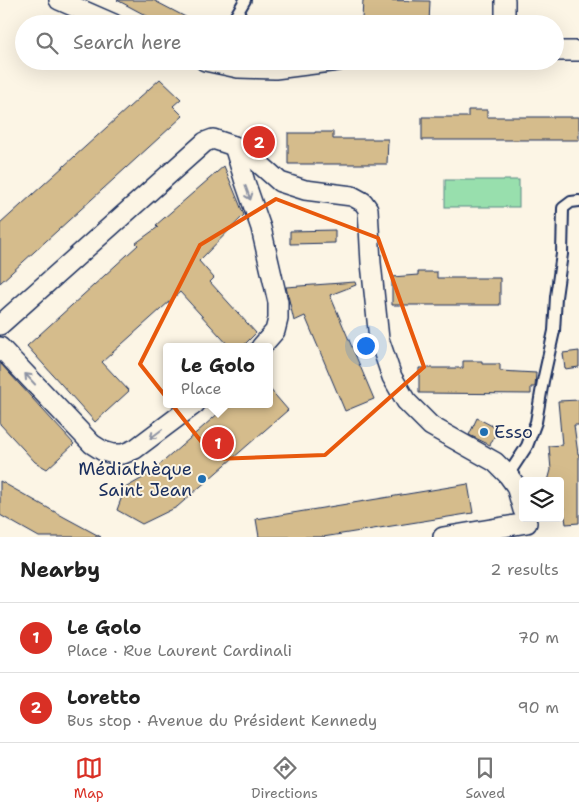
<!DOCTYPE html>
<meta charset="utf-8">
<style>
body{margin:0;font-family:"Shantell Sans",sans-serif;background:#f2f2f2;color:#222}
.controls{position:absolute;right:15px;bottom:15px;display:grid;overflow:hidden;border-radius:5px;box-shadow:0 5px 20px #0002}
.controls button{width:45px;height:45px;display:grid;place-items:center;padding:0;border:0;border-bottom:1px solid #e0e0e0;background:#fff;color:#222;font:25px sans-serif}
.you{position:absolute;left:365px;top:345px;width:18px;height:18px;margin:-12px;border:4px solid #fff;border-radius:50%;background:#1a73e8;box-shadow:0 0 0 8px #1a73e833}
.badge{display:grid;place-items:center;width:32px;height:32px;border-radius:50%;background:#d93025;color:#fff;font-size:16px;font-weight:700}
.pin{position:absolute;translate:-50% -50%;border:2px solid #fff;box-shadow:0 1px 5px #0006}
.popup{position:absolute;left:163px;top:343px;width:110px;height:65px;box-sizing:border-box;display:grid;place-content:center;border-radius:5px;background:#fff;filter:drop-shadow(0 1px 4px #0005);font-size:16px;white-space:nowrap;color:#767676}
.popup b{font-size:19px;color:#222}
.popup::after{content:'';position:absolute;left:50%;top:100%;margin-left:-10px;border:10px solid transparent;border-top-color:#fff}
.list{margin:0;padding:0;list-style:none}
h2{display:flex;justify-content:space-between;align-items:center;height:65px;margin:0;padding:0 20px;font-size:21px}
h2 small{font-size:16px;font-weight:400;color:#767676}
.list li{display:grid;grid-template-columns:32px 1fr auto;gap:15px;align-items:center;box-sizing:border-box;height:70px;padding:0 20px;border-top:1px solid #e0e0e0}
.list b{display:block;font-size:19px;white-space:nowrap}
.list p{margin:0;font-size:16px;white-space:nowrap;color:#767676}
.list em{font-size:16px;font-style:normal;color:#767676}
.icon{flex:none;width:28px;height:28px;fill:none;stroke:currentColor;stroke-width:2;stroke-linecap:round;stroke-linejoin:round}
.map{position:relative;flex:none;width:579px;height:537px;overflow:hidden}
.search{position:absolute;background:#fff;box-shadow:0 5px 20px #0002;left:15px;right:15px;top:15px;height:55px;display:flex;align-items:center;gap:12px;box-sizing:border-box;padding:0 18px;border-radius:28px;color:#767676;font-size:19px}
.sheet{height:205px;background:#fff}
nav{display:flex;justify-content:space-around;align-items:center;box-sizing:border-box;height:70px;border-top:1px solid #e0e0e0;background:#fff;font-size:14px;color:#767676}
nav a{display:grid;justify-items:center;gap:2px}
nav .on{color:#d93025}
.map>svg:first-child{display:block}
.green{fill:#98dfad;stroke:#5a8786}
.building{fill:#d5bc8c;stroke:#1b2f5e}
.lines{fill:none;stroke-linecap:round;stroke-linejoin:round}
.lane-casing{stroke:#1b2f5e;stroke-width:14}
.street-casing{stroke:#1b2f5e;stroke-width:22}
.lane{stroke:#fcf5e5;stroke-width:10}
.street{stroke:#fcf5e5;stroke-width:19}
.oneway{stroke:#8c92a2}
.marked{fill:none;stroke:#e8590c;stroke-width:4;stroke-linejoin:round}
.poi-dot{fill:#1f6fb2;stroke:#fcf5e5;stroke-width:2}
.labels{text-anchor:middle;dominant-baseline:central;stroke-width:4;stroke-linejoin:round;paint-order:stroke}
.poi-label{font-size:18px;fill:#1b2f5e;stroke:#fcf5e5;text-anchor:start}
</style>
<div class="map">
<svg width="579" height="537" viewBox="0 0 579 537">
<rect width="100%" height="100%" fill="#fcf5e5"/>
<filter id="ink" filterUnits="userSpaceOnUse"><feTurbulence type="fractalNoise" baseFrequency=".02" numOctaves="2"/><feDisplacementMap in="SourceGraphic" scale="10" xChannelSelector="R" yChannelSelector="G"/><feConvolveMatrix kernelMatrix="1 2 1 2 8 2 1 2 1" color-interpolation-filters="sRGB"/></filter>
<g filter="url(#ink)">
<!-- green -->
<rect class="green" x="445" y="180" width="74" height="27"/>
<!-- building -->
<g class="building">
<path d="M117,0H153L199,24H162Z"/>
<path d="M363,0L430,1L429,23L367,24L368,20L362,19Z"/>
<path d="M160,79L181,99L173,106L183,116L0,283V224Z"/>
<path d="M468,110H487V117H579V140H422V117H468Z"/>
<path d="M315,132H333V139H388L387,164H288V133H315Z"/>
<path d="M224,166L244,215L199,261L214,278L210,282L256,333L242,347H230L180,292L102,362L129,391L95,422L27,346L138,245L136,243L158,227L156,225Z"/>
<path d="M335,230V243L290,244V231Z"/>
<path d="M418,272H437V278H500V305H392V277L418,275Z"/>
<path d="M355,282L356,285L330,295L374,399L345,411L305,316L294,321L286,287Z"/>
<path d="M579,351V367L565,369L563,353Z"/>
<path d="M463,361H482V364H500V371L536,373L535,387H531V394L419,393V368H463Z"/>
<path d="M0,363L74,444L47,469L35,462L0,424Z"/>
<path d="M269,388L288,410L177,507L142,524L117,510L125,488L148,475L229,404H269Z"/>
<path d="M579,400V425H574L578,454H579V523L566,524L560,481H548L551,470L549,446L562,445L558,401Z"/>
<path d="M477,418L498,429L490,445L469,435Z"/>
<path d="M0,481L64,517L101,537H39L0,515Z"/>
<path d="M468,484L473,513L323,537H259L256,519Z"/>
</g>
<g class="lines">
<!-- lane casing -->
<g class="lane-casing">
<g id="lane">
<path d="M231,24L245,0"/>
<path d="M508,475L527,446L536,422L543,381L554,331L556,297L562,254L563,208L571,202L579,201"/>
</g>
</g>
<!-- street casing -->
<g class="street-casing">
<g id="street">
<path d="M59,0L114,24"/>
<path d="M505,24V0"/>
<path d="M555,51H579"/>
<path d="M205,61L238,68L275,69L338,61"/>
<path d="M234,146L245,182L261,228L278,302V319L275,331L261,347"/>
<path d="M0,325L205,142L213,139L234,146L253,158L280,182L305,190L352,196L363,202L368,209L371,263L379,339L392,377L406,401L431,426L495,462L508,475L516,486L523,510"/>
<path d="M0,347L92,444L103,451L113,454H123L135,449L195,404"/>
<path d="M443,537L527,523"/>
</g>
</g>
<!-- lane -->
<use href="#lane" class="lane"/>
<!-- street -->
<use href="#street" class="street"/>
</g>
<!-- one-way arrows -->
<defs><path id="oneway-shaft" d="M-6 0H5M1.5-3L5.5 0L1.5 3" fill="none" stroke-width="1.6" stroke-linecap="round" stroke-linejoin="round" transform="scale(1.25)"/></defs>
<g class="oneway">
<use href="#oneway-shaft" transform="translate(248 193) rotate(70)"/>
<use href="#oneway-shaft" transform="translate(30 379) rotate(-133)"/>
<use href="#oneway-shaft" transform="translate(156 434) rotate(143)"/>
</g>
</g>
<!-- marked area -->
<path class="marked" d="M276,199L378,238L424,367L325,455L215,459L140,364L200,245Z"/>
<!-- markers -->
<g class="poi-dot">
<circle cx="484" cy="432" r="5"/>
<circle cx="202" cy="479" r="5"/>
</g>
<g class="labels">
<!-- poi labels -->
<g class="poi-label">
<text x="494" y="432">Esso</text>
<text x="192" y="469" text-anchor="end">Médiathèque<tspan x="192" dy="21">Saint Jean</tspan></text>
</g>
</g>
</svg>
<div class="controls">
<button><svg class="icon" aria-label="layers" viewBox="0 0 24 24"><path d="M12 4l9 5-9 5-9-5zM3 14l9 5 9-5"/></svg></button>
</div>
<div class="you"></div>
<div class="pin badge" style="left:218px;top:443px">1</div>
<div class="popup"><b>Le Golo</b>Place</div>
<div class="pin badge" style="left:259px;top:142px">2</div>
<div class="search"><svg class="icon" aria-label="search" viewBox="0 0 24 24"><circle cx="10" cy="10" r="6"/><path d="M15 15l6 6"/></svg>Search here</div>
</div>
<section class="sheet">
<h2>Nearby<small>2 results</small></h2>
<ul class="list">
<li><span class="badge">1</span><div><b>Le Golo</b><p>Place · Rue Laurent Cardinali</p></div><em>70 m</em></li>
<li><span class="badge">2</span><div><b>Loretto</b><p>Bus stop · Avenue du Président Kennedy</p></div><em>90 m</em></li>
</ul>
</section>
<nav>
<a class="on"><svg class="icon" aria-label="map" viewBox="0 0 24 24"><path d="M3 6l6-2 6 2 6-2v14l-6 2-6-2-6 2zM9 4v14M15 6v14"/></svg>Map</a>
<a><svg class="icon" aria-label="directions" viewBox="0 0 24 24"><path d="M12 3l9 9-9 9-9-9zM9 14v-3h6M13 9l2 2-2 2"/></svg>Directions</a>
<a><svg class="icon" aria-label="saved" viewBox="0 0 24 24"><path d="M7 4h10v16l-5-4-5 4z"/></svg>Saved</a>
</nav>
